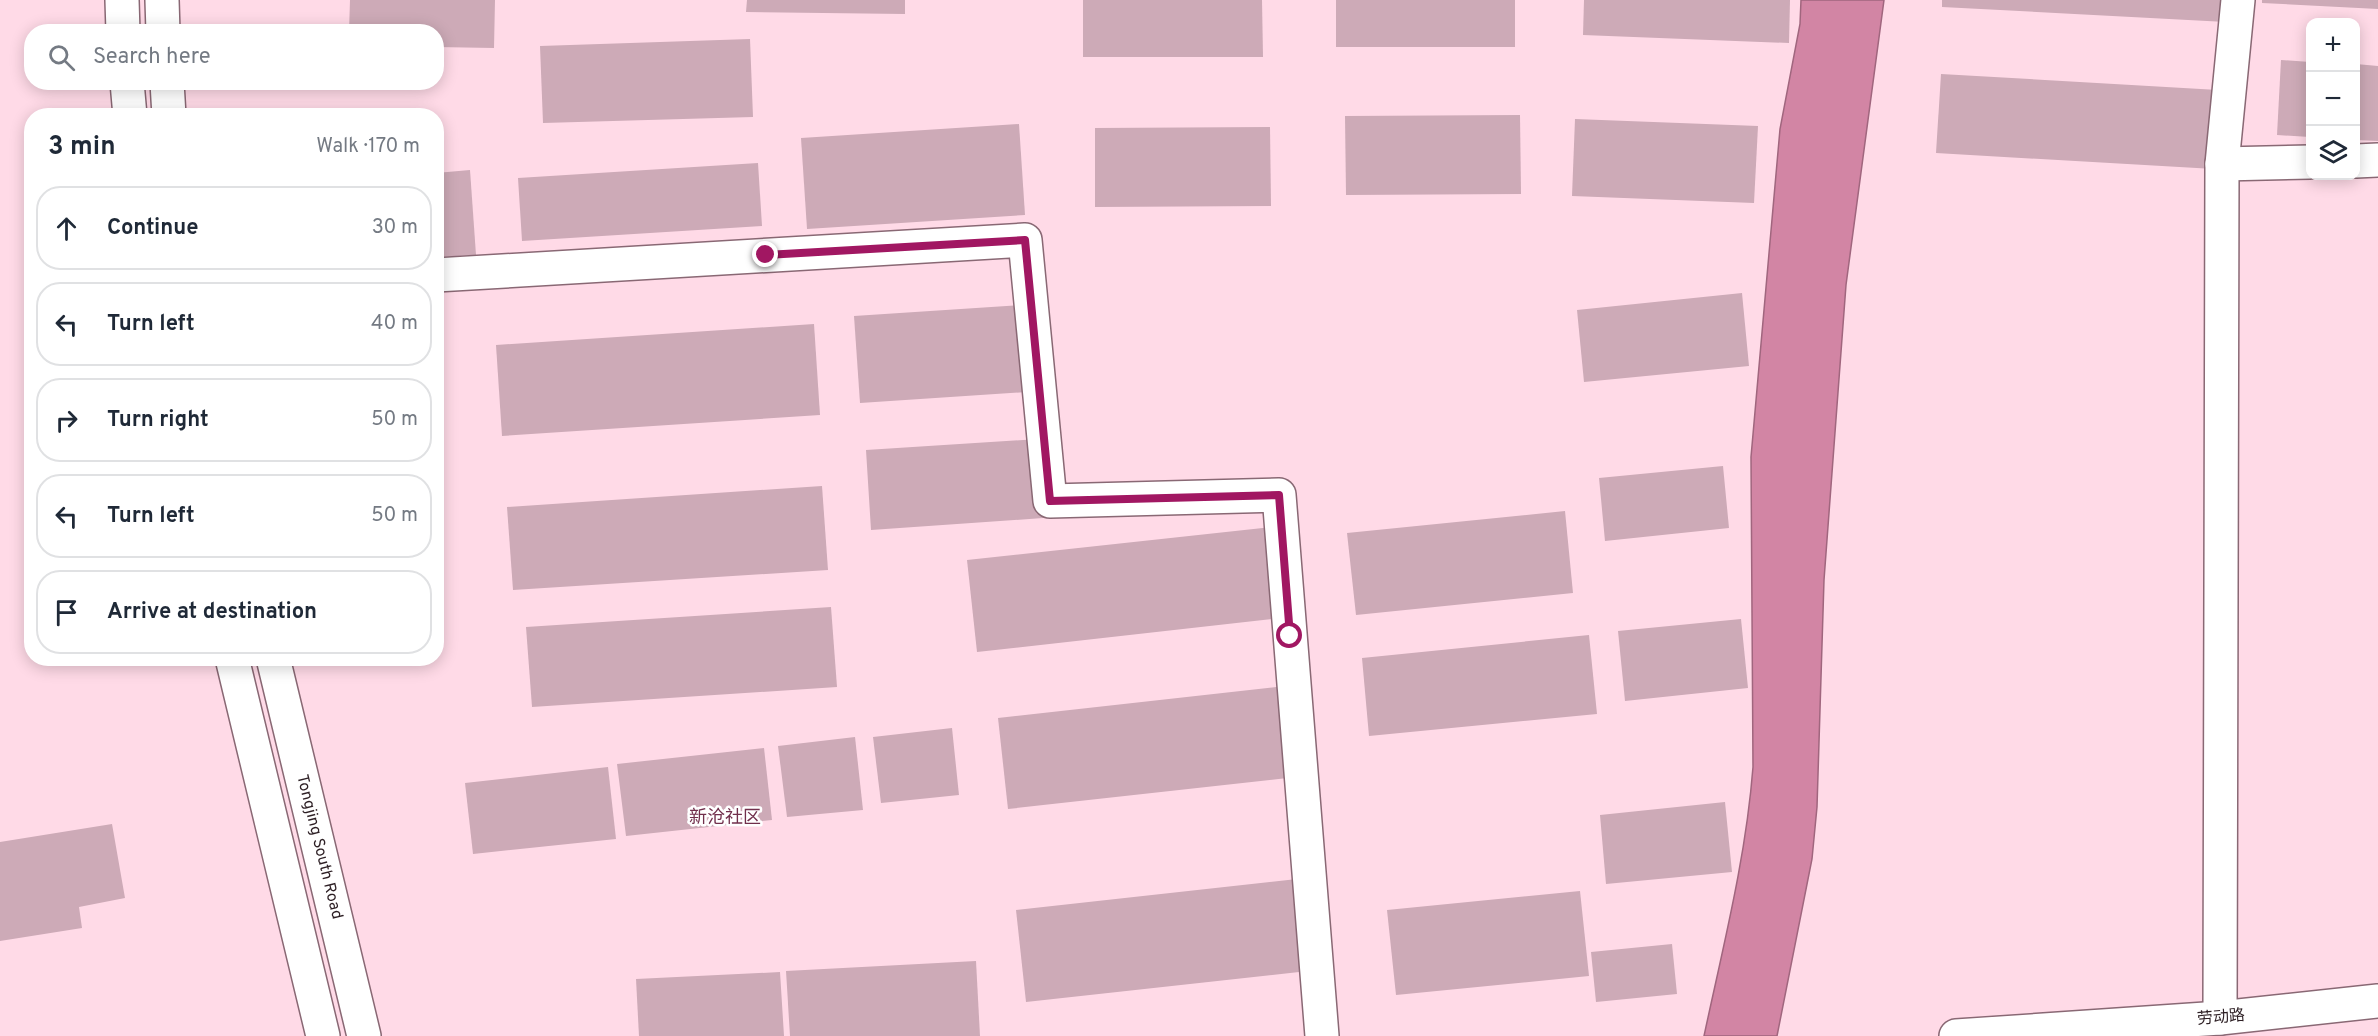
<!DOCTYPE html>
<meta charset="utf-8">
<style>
body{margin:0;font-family:Overpass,"Noto Sans SC",sans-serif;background:#f2f2f3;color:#1f2937}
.controls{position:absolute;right:18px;top:18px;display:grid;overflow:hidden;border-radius:12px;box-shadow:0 3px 15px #0003}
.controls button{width:54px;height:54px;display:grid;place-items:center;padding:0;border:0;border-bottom:2px solid #e0e1e3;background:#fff;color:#1f2937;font:30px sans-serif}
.stop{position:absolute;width:18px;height:18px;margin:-14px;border:4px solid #a11762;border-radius:50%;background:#fff}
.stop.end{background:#a11762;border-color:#fff;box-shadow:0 2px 6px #0008}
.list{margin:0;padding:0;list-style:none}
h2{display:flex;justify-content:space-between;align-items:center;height:78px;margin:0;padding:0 24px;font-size:26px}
h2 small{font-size:20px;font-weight:400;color:#747a83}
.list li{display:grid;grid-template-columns:39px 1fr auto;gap:18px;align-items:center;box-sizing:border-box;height:84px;margin:0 12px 12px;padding:0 12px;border:2px solid #e0e1e3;border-radius:24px}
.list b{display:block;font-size:22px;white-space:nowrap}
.list em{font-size:20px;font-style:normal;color:#747a83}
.icon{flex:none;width:33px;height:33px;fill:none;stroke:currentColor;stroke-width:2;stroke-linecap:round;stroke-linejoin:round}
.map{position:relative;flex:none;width:2378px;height:1036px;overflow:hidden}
.search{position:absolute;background:#fff;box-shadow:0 3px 15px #0003;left:24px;top:24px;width:420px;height:66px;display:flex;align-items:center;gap:15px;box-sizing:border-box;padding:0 21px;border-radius:24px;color:#747a83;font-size:22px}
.panel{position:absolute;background:#fff;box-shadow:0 3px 15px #0003;left:24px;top:108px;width:420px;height:558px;border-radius:24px}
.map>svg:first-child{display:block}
.water{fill:#d285a4;stroke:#a0667e;stroke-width:1.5}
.building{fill:#cdaab7}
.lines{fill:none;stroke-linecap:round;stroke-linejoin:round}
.street-casing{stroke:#896874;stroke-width:36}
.secondary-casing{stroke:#896874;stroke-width:36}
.primary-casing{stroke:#896874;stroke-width:36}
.street{stroke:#fff;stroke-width:33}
.secondary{stroke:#fff;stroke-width:33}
.primary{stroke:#fff;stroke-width:33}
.route{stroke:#a11762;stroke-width:8}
.labels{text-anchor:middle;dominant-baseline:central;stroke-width:5;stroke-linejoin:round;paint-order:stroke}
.street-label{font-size:16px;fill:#2d1f24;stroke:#fff}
.neighbourhood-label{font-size:18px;fill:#712f4c;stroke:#fff}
</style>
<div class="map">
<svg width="2378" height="1036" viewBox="0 0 2378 1036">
<rect width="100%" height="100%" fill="#ffdae7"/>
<!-- water -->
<path class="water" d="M1801,0H1884L1846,285L1824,580L1817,807L1812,859L1777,1036H1704C1723,947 1746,858 1753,767L1751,457L1780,129L1800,24Z"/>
<!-- building -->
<g class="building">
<path d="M350,0H495L494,48L436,47V32H349Z"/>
<path d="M747,0H905V14L746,12Z"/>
<path d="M1083,0H1262L1263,57H1083Z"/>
<rect x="1336" y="0" width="179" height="47"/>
<path d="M1584,0H1790L1789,43L1583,35Z"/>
<path d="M1942,0H2227L2226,22L1942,7Z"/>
<path d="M2262,0H2378V9L2262,3Z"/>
<path d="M750,39L753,117L543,123L540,46Z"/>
<path d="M2281,60L2310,62V137L2277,135Z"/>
<path d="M2356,64L2378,66V141L2356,140Z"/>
<path d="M1941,74L2218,90L2214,169L1936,153Z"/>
<path d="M1520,115L1521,194L1346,195L1345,116Z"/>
<path d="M1575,119L1758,126L1754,203L1572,196Z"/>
<path d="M1019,124L1025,215L807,229L801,138Z"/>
<path d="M1270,127L1271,206L1095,207V128Z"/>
<path d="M758,163L762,226L522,241L518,178Z"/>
<path d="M470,170L476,255L436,257V173Z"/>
<path d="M1742,293L1749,366L1584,382L1577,310Z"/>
<path d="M1022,305L1027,392L860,403L854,316Z"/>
<path d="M814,324L820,415L502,436L496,345Z"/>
<path d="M1038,439L1043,518L871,530L866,450Z"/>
<path d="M1723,466L1729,528L1605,541L1599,478Z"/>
<path d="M822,486L828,570L513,590L507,507Z"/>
<path d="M1565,511L1573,593L1356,615L1347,533Z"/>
<path d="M1272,527L1282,618L977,652L967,560Z"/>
<path d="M831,607L837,687L532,707L526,627Z"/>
<path d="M1741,619L1748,688L1625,701L1618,631Z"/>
<path d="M1589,635L1597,714L1369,736L1362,658Z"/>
<path d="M1285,686L1296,777L1008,809L998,718Z"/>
<path d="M952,728L959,795L881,803L873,737Z"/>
<path d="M855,737L863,810L787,817L778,746Z"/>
<path d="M764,748L772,820L626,836L617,764Z"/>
<path d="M608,767L616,839L473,854L465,783Z"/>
<path d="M1725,802L1732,872L1606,884L1600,815Z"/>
<path d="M112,824L125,898L79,907L82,928L0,941V842Z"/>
<path d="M1306,878L1317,970L1026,1002L1016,910Z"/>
<path d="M1580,891L1589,976L1396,995L1387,910Z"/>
<path d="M1672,944L1677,994L1596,1002L1591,952Z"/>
<path d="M976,961L980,1036H790L786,971Z"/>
<path d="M780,972L784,1036H639L636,979Z"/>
</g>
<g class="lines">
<!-- street casing -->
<g class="street-casing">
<g id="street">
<path d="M2356,161L2378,160"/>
<path d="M2222,164L2310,162"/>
<path d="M436,275L1025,240L1050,501L1279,495L1322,1036"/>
<path d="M2220,1018L2222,164L2238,0"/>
</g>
</g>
<!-- secondary casing -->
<g class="secondary-casing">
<path id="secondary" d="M1956,1036L2220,1018L2378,1001"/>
</g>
<!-- primary casing -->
<g class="primary-casing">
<g id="primary">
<path d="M122,0L123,32"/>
<path d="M162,0L163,32"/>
<path d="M127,82L130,116"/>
<path d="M167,82L169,116"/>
<path d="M232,658L323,1036"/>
<path d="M273,658L364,1036"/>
</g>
</g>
<!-- street -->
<use href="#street" class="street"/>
<!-- secondary -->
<use href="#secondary" class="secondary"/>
<!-- primary -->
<use href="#primary" class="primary"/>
</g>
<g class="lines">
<!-- route -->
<path class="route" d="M766,255L1025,240L1050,501L1279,495L1290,636"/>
</g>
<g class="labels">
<!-- street labels -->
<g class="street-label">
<text transform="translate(319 847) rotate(76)">Tongjing South Road</text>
<text transform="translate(2221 1018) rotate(-5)">劳动路</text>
</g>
<!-- neighbourhood labels -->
<g class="neighbourhood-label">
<text x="725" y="818">新沧社区</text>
</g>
</g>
</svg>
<div class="controls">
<button>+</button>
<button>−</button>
<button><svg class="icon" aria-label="layers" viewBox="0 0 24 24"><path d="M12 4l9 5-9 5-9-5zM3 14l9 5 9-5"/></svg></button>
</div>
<div class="stop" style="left:1290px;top:636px"></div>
<div class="stop end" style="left:766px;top:255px"></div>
<div class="search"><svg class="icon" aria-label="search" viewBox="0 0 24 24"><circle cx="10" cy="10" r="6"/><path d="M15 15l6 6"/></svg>Search here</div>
<section class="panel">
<h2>3 min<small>Walk · 170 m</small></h2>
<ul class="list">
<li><svg class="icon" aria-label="ahead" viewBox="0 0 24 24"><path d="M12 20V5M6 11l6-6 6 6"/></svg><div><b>Continue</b></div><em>30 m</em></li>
<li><svg class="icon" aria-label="left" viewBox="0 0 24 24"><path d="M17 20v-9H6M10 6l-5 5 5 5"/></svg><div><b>Turn left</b></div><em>40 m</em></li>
<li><svg class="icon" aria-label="right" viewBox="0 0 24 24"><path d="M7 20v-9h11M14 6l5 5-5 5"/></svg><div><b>Turn right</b></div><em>50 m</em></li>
<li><svg class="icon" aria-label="left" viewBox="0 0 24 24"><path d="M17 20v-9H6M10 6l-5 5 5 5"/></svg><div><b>Turn left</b></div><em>50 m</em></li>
<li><svg class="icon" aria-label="arrive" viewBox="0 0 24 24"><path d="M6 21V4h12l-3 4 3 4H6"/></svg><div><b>Arrive at destination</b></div></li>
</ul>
</section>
</div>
